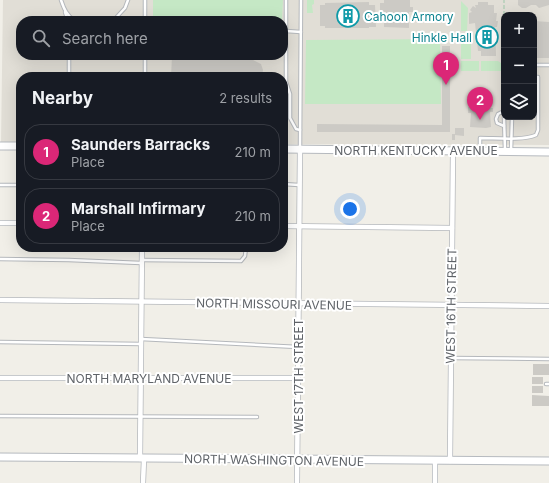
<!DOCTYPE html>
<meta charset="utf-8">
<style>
body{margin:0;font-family:Inter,sans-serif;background:#242831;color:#f1f3f6}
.controls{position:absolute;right:12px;top:12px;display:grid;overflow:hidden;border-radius:8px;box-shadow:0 4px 16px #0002}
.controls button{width:36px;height:36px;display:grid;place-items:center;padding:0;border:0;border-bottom:1px solid #363941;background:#171b24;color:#f1f3f6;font:20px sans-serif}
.you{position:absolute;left:350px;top:209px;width:14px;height:14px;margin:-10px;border:3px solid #fff;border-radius:50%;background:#1a73e8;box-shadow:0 0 0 6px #1a73e833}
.badge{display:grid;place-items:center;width:26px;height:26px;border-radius:50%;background:#db2777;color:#fff;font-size:13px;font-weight:700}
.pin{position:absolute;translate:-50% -33px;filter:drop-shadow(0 1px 2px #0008)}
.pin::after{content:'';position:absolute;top:21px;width:14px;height:12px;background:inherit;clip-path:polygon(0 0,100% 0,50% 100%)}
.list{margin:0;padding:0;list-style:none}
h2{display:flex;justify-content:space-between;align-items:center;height:52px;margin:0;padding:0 16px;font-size:17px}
h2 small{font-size:13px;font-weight:400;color:#9ea1a6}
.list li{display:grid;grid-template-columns:26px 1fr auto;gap:12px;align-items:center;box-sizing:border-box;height:56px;margin:0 8px 8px;padding:0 8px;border:1px solid #363941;border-radius:16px}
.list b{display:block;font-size:15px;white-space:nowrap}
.list p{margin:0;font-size:13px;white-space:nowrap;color:#9ea1a6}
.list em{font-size:13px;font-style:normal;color:#9ea1a6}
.icon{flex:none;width:22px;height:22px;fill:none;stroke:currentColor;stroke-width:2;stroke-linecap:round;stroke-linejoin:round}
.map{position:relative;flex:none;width:549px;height:483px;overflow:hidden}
.search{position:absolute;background:#171b24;box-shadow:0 4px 16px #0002;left:16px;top:16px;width:272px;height:44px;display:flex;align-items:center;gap:10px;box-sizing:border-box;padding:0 14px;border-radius:16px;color:#9ea1a6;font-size:15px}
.panel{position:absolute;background:#171b24;box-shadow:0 4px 16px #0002;left:16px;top:72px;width:272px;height:180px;border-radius:16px}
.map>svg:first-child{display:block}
.education{fill:#e1ded6;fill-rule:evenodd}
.green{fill:#c5e8c5}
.building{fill:#cccac5}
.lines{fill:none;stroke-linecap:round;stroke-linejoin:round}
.lane-casing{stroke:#b5b8bc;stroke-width:4.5}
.street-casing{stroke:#b5b8bc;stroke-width:6}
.secondary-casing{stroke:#b6babf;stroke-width:9}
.path{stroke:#9cc7a9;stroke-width:1;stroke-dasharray:4 2;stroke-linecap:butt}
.lane{stroke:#fff;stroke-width:2.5}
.street{stroke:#fff;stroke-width:4.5}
.secondary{stroke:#fff;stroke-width:7}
.labels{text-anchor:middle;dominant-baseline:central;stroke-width:4;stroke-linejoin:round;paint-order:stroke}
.culture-label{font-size:12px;fill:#0d838f;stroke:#fff;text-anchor:start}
.street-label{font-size:12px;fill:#5f6368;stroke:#fff}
</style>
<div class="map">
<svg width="549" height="483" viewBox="0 0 549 483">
<rect width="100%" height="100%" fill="#f1efe8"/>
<!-- education -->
<path class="education" d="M3,0H549V145L283,144V77H21V142H1ZM504,15H534V117H504ZM21,21H283V55H21Z"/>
<!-- green -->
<g class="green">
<path d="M153,0H283L282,21H153Z"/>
<path d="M307,0H314V4L312,5L313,13H307Z"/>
<path d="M461,1L468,8L467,31H461Z"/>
<path d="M471,33V59H461V34Z"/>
<path d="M440,39L441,104H305L306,40Z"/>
<rect x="461" y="61" width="18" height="10"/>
<path d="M481,61H498L501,63V71H481Z"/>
<path d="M283,94L287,97V127L283,130Z"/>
</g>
<!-- building -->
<g class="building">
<path d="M384,0H410V7H413V12H409V28L384,27V16H380V3H384Z"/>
<path d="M518,0H549V5L539,8L536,5H531L526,8H522L518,5Z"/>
<path d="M369,2V5H375L376,27H369V28H325V26H320V5H325V3Z"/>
<path d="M478,2H488V5H494V13H497L496,21H498L497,27H495L496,56H481V51H478L475,23L469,24V13L472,12L470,10L473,6L476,8L475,5H478Z"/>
<path d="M534,21L549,22V58H534Z"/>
<path d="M442,46H450V132H317V124L442,125Z"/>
<path d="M172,56H214V58L253,57V60L261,64L263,70L262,75L259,77H171Z"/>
<path d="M476,106H485V108H493V112H490L491,127L486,128L470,127L471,113H468V107H476Z"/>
<path d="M455,128H464V136L455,135V140H452V134H455Z"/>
<rect x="533" y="364" width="16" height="11"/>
<rect x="532" y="377" width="11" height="7"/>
<rect x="532" y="386" width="11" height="7"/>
<path d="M532,395L549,396V406H532Z"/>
</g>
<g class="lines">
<!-- lane casing -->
<g class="lane-casing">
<g id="lane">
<path d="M61,0C64,9 67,16 75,21"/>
<path d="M145,0V21"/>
<path d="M286,0V82L290,94V118L296,129L300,130"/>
<path d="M65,12L68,21"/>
<path d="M113,21L125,8L128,0"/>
<path d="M286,31L301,32"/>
<path d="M145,55V77"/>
<path d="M504,65V82"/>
<path d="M534,65H549"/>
<path d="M69,77V55"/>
<path d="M504,111L498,114L496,119L497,123L504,126"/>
<path d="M504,117L505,150"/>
<path d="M300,149L301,0"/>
<path d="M480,151V138C496,138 522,141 536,135L538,130V77H534"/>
<path d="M511,151L512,117"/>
<path d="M283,184L299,185"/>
<path d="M0,185H21"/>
<path d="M0,259L69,260L141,263"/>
<path d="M142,260L241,261L245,256L246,247"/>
<path d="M141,339L298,347"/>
<path d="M0,342L141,344"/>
<path d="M451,358L549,359"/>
<path d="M546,384H549"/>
<path d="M0,416L257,417"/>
</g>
</g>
<!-- street casing -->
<g class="street-casing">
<g id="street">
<path d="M0,223H21"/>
<path d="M283,226L452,228"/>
<path d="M0,300L549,306"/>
<path d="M0,378H298"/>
<path d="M140,459L142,247"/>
<path d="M435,461V483"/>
<path d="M450,461L453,151"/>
<path d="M143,483L144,459"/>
<path d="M297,483L300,149"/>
</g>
</g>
<!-- secondary casing -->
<g class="secondary-casing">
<g id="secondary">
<path d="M0,146H21"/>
<path d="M283,149L549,152"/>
<path d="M0,457L549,461"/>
</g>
</g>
<!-- path -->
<g class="path">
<path d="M504,15V0"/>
<path d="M504,60V47"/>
</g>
<!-- lane -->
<use href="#lane" class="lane"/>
<!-- street -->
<use href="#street" class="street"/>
<!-- secondary -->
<use href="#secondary" class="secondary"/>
</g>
<!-- icons -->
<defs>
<g id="building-ring" transform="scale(1.15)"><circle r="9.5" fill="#fff" stroke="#0f9aa8" stroke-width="1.5"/><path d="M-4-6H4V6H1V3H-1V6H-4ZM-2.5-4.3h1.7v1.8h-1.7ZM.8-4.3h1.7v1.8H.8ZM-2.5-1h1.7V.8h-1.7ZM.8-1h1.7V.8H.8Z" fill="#0f9aa8"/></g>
</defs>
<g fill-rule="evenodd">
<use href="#building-ring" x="348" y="16"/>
<use href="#building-ring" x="487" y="37"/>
</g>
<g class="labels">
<!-- culture labels -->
<g class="culture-label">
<text x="364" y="16">Cahoon Armory</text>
<text x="472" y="37" text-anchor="end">Hinkle Hall</text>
</g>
<!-- street labels -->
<g class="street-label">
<text x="416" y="150">NORTH KENTUCKY AVENUE</text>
<text transform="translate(274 304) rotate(1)">NORTH MISSOURI AVENUE</text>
<text transform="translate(451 306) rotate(-89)">WEST 16TH STREET</text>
<text transform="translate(298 376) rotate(-90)">WEST 17TH STREET</text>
<text x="149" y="378">NORTH MARYLAND AVENUE</text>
<text transform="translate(274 460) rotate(1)">NORTH WASHINGTON AVENUE</text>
</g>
</g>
</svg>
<div class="controls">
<button>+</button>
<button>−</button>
<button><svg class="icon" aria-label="layers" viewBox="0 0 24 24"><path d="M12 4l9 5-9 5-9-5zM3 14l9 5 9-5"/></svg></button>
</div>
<div class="you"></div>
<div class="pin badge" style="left:446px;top:85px">1</div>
<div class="pin badge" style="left:480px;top:120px">2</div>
<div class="search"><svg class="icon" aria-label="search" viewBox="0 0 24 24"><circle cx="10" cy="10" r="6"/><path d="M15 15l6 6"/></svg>Search here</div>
<section class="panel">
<h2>Nearby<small>2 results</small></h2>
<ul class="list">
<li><span class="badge">1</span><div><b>Saunders Barracks</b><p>Place</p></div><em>210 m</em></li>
<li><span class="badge">2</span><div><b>Marshall Infirmary</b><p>Place</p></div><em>210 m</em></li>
</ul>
</section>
</div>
